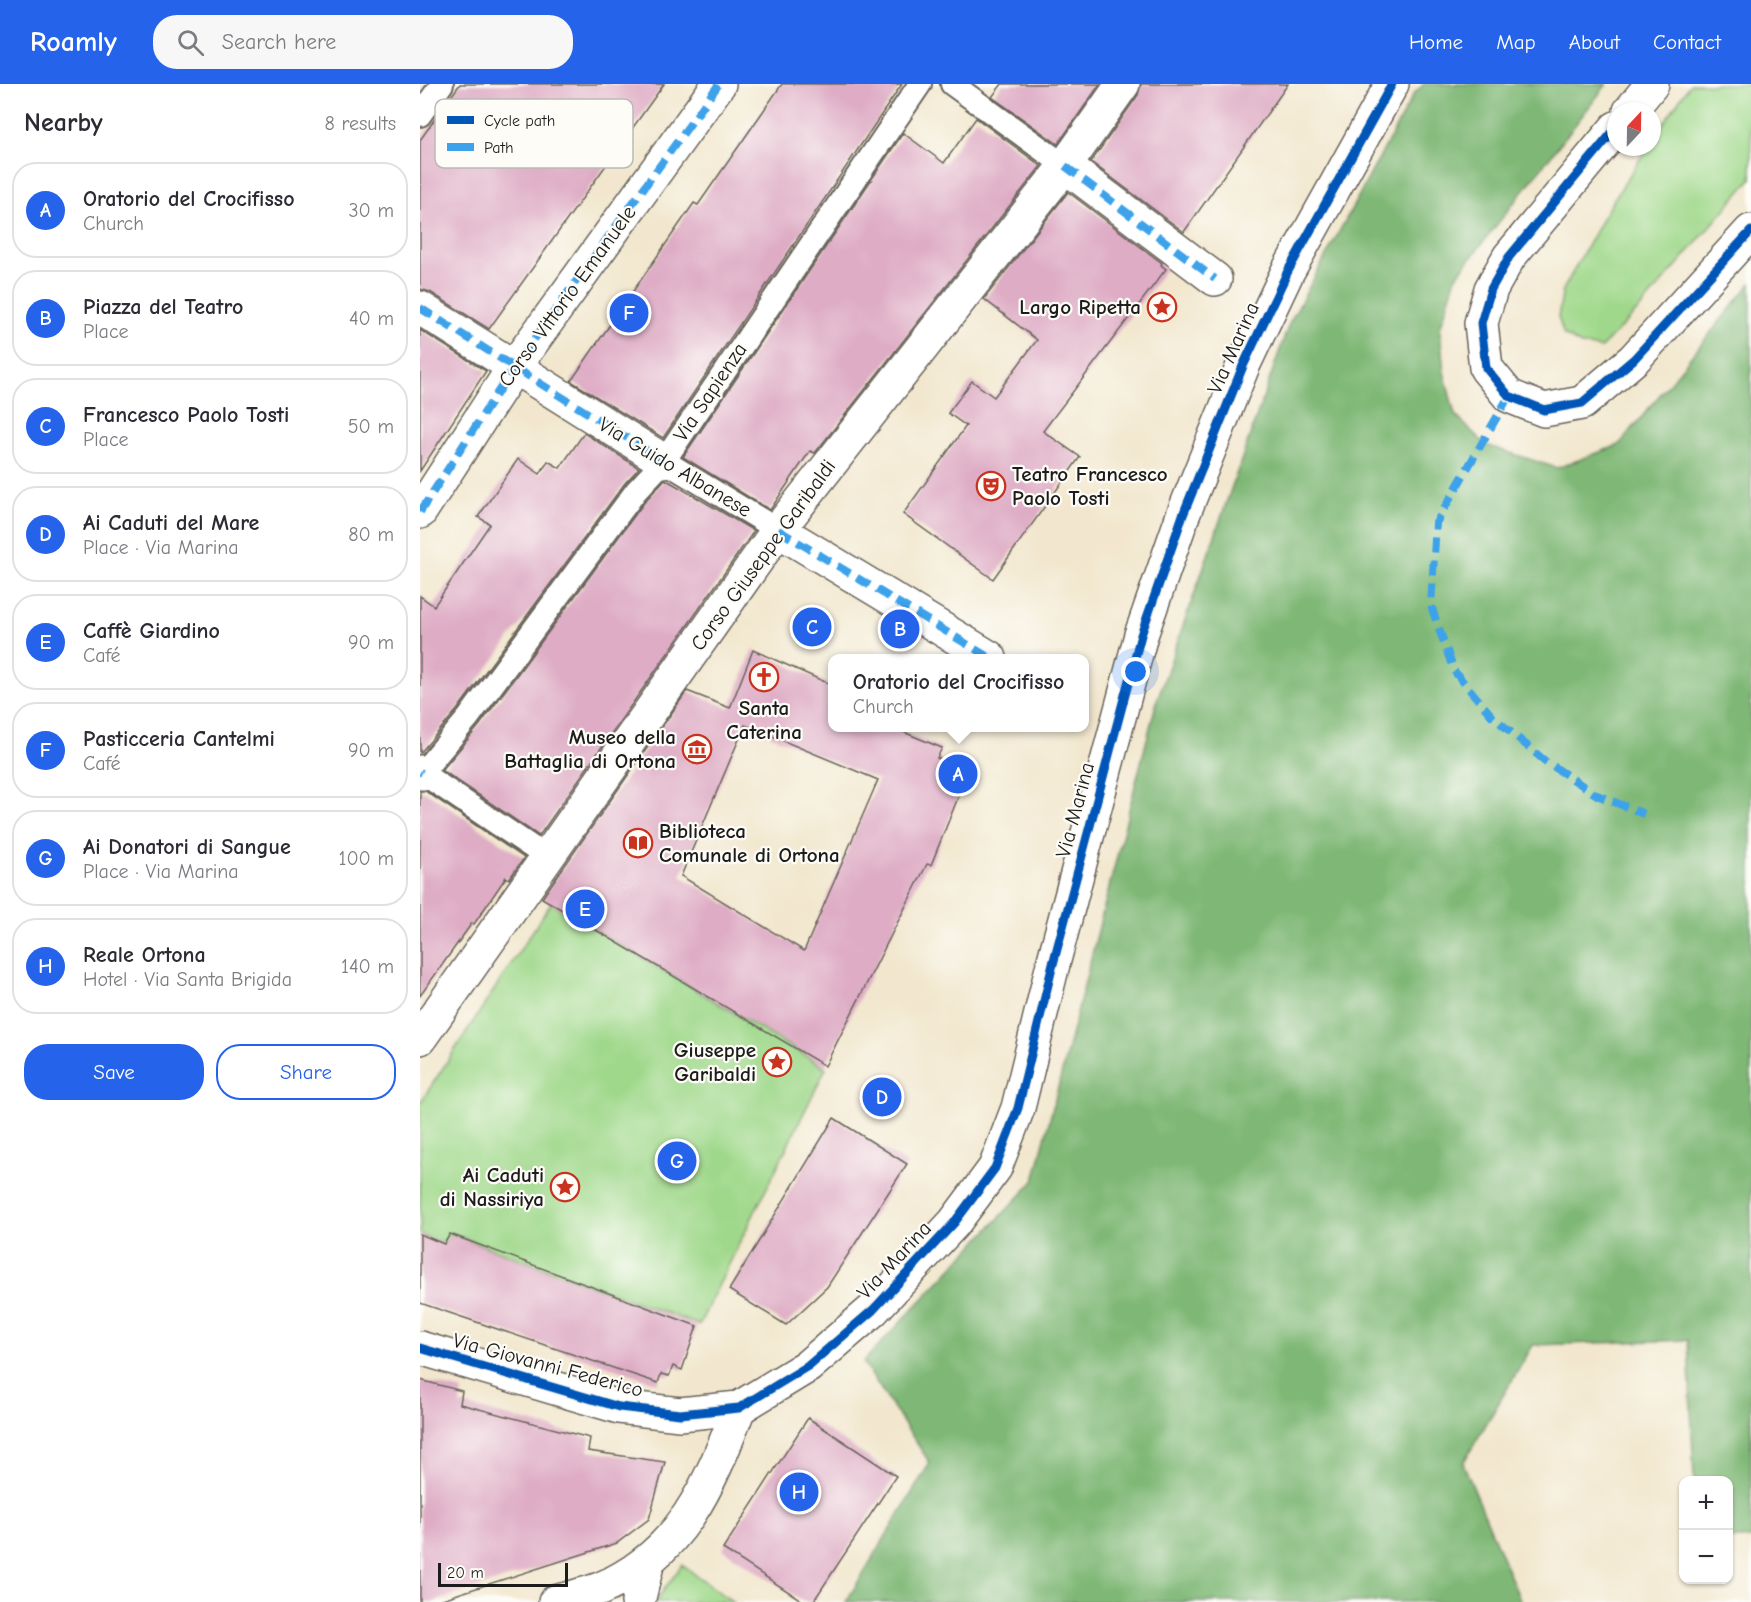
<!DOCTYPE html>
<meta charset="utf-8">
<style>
body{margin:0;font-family:"Comic Neue",sans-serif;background:#f7f7f7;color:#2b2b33}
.controls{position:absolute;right:18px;bottom:18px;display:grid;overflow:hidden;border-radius:12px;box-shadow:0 2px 4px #0004}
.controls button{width:54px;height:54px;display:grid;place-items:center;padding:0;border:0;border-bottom:2px solid #e1e1e2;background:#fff;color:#2b2b33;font:30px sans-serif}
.compass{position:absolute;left:1187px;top:18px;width:54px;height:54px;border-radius:50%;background:#fff;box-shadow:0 2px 4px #0004;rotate:22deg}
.scale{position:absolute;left:18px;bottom:15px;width:130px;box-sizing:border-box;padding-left:6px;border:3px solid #1c1c1c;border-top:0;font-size:16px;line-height:21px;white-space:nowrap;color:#1c1c1c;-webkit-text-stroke:4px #fdfcf7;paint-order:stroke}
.you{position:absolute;left:716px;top:588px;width:21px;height:21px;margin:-15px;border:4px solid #fff;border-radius:50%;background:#1a73e8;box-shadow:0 0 0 9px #1a73e833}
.badge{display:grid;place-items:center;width:39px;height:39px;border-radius:50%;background:#2563eb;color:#fff;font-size:20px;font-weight:700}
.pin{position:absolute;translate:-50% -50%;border:3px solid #fff;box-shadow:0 2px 6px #0006}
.popup{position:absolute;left:408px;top:570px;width:261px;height:78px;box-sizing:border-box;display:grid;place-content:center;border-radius:12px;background:#fff;filter:drop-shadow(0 2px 4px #0005);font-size:20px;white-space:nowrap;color:#7c7c81}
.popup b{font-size:22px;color:#2b2b33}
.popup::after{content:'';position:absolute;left:50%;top:100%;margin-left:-12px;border:12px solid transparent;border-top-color:#fff}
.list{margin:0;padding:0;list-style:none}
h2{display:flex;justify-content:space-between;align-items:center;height:78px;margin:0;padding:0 24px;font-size:26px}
h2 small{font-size:20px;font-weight:400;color:#7c7c81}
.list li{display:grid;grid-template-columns:39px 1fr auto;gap:18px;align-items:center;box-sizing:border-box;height:96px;margin:0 12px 12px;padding:0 12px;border:2px solid #e1e1e2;border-radius:24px}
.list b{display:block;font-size:22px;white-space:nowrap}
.list p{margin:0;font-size:20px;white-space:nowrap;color:#7c7c81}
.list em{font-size:20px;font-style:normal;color:#7c7c81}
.actions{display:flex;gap:12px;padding:18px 24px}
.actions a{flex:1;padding:14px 0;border:2px solid #2563eb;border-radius:24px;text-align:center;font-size:21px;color:#2563eb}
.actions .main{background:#2563eb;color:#fff}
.icon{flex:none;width:33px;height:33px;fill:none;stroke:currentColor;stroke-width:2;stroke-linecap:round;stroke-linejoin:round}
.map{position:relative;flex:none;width:1331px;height:1518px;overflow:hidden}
header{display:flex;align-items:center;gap:36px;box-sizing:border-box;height:84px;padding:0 30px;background:#2563eb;color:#fff}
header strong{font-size:28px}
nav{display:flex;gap:33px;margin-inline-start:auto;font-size:21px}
.search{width:420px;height:54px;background:#f7f7f7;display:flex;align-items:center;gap:15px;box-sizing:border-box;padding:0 21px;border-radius:24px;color:#7c7c81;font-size:22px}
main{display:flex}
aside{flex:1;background:#fff}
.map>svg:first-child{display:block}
.green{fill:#9fd88a;stroke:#5e7a53;stroke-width:1.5}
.forest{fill:#7fb876;stroke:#4e6a49;stroke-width:1.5}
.building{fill:#deacc5;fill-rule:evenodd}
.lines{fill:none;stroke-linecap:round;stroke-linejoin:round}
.service-casing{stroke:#67635a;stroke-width:26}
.pedestrian-casing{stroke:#67635a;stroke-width:36}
.minor-casing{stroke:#67635a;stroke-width:36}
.tertiary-casing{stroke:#67635a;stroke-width:36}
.service{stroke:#fff;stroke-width:22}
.pedestrian{stroke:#fff;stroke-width:33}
.minor{stroke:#fff;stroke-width:33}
.tertiary{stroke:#fff;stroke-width:33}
.quiet{stroke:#3da2ea;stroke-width:8;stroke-dasharray:15 8;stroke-linecap:butt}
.cycleway-casing{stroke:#fdfcf7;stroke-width:13}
.cycleway{stroke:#0057b8;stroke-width:9}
.labels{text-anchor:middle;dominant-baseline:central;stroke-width:4.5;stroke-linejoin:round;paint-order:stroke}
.street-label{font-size:21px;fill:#1c1c1c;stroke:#fdfcf7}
.poi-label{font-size:21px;font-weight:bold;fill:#1c1c1c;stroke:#fdfcf7;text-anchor:end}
.key{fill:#fdfcf7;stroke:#bab9b5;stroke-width:1.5}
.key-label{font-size:16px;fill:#1c1c1c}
</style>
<header>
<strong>Roamly</strong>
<div class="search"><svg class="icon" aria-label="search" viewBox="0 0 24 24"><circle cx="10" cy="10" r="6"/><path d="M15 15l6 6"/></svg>Search here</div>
<nav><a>Home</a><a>Map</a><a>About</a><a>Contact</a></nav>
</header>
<main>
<aside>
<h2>Nearby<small>8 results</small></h2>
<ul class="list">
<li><span class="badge">A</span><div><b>Oratorio del Crocifisso</b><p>Church</p></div><em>30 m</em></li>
<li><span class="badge">B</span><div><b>Piazza del Teatro</b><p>Place</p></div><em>40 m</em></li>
<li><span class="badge">C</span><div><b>Francesco Paolo Tosti</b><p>Place</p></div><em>50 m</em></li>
<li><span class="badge">D</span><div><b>Ai Caduti del Mare</b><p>Place · Via Marina</p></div><em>80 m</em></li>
<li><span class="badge">E</span><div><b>Caffè Giardino</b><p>Café</p></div><em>90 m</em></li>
<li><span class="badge">F</span><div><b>Pasticceria Cantelmi</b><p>Café</p></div><em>90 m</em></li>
<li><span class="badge">G</span><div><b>Ai Donatori di Sangue</b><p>Place · Via Marina</p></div><em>100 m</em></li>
<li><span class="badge">H</span><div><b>Reale Ortona</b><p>Hotel · Via Santa Brigida</p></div><em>140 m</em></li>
</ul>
<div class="actions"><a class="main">Save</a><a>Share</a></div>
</aside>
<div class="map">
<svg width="1331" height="1518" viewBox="0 0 1331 1518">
<rect width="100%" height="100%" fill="#fdfcf7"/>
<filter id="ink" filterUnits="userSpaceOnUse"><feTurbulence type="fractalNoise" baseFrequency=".0167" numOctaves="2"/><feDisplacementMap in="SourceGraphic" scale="12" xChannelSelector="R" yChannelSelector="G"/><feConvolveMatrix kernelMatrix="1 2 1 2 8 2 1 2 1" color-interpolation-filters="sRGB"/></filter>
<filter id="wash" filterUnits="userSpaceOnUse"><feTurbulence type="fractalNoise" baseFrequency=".008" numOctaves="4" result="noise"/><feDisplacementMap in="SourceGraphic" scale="24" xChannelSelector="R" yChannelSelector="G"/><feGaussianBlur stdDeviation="1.35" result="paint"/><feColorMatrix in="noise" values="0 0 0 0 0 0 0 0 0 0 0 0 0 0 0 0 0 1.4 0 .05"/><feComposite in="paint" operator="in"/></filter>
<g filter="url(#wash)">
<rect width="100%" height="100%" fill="#f2e7ce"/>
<!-- green -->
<g class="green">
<path d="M1270,0H1331V95L1222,222L1181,264L1161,261L1144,251L1138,233L1143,206L1187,126L1228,63H1232V57Z"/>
<path d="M131,819L406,984L279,1241L31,1150L24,1160L0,1150V1019Z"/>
<path d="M262,1481L313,1518H235Z"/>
</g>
<!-- forest -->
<path class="forest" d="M1004,0H1187L1036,193L1020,245L1024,288L1035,331L1066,361L1137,384L1199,361L1331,199V1454L1309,1456L1308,1396H1274L1268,1256L1113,1261L1043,1379L1101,1518H426L510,1379L443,1278L614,1097L737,616L869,240L994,10Z"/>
<g id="blocks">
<!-- building -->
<g class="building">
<path d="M40,0H244L69,245L10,208L0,205V56Z"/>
<path d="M362,0H482L243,354L151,297L274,119L278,121Z"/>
<path d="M582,0H680L638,60L572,13Z"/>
<path d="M721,0H868L764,148L671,78L718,11Z"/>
<path d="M556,34L621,82L395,369L390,367L350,426L263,373L483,49L524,79Z"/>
<path d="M648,108L742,179L741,181L746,185L623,347L660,373L573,495L483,430L546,342L528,329L552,297L574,313L617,256L564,215Z"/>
<path d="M0,246L66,287L0,387Z"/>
<path d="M164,349L219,384L205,399L37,626L0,669V512L14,522L70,440L58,433L98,375L120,390L128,377L140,384Z"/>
<path d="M245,395L334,447L119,752L22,686L59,642L226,416Z"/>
<path d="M333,566L412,601V644H474L522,664L517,674L549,686L511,781L507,780L405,982L122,814L267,607L310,624ZM325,641L458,696L384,867L261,792Z"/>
<path d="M0,707H5L104,774L89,795L86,793L54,840L52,839L0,912Z"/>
<path d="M414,1034L487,1080L407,1203L366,1241L309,1206Z"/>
<path d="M0,1150L24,1160L30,1150L277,1242L262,1286L253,1282L249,1292L241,1290L238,1299L0,1219Z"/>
<path d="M0,1296L42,1307L40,1320L170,1354L168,1367L245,1378L229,1435L197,1459L13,1518H0Z"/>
<path d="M388,1334L476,1392L393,1518H384L303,1465Z"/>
</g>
</g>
</g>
<g filter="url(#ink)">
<use href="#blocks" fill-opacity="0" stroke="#67635a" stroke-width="1.5"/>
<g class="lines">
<!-- service casing -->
<g class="service-casing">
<g id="service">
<path d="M532,0L645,82"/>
<path d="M0,31L22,0"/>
<path d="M244,377L358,446"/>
<path d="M2,689L128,774"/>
<path d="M0,691L48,634L216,407L244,377L500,0"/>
</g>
</g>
<!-- pedestrian casing -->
<g class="pedestrian-casing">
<g id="pedestrian">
<path d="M645,82L795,195"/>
<path d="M0,224L244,377"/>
<path d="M0,428L94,283L299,0"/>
<path d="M358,446L570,574"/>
<path d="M0,688L2,689"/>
</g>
</g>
<!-- minor casing -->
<g class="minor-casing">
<g id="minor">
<path d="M0,954L358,446L645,82L703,0"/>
<path d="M135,1518C150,1514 166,1510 180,1505C262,1470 289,1402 319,1324"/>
<path d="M218,1518L228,1477"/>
</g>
</g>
<!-- tertiary casing -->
<g class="tertiary-casing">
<g id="tertiary">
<path d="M1210,27L1232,0"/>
<path d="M1196,44L1089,173L1071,205L1061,239L1066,284L1089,312L1124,326L1162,319L1214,275L1331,147"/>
<path d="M0,1264L199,1323L260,1330L319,1324L388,1282L453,1226L534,1139L575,1084L598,1024L633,880L721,551L763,431L823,282L868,187L972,0"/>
</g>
</g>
<!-- service -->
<use href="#service" class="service"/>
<!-- pedestrian -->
<use href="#pedestrian" class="pedestrian"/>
<!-- minor -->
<use href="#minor" class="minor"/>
<!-- tertiary -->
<use href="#tertiary" class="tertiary"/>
<!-- quiet -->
<g class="quiet">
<path d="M645,82L795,195"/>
<path d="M0,224L244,377"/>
<path d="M1089,312L1016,439L1011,522L1034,587L1072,632L1125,677L1177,711L1224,730"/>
<path d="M0,428L94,283L299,0"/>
<path d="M358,446L570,574"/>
<path d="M0,688L2,689"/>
</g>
<!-- cycleway casing -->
<g class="cycleway-casing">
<g id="cycleway">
<path d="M1196,44L1089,173L1071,205L1061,239L1066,284L1089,312L1124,326L1162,319L1214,275L1331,147"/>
<path d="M0,1264L199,1323L260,1330L319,1324L388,1282L453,1226L534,1139L575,1084L598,1024L633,880L721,551L763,431L823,282L868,187L972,0"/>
</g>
</g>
<!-- cycleway -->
<use href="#cycleway" class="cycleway"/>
</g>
</g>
<!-- icons -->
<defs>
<g id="sight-ring" transform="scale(1.5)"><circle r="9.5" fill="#fdfcf7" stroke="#c8321e" stroke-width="1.5"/><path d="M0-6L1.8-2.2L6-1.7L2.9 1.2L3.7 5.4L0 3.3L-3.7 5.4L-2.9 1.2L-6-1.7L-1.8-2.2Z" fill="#c8321e"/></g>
<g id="theatre-ring" transform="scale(1.5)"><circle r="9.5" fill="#fdfcf7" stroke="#c8321e" stroke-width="1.5"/><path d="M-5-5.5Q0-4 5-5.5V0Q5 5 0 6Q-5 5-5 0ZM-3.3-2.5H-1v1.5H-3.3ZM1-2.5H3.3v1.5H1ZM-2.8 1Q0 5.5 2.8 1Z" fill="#c8321e"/></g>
<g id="church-ring" transform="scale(1.5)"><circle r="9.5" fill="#fdfcf7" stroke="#c8321e" stroke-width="1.5"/><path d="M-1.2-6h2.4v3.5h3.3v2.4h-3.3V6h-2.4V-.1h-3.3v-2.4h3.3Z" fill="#c8321e"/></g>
<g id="museum-ring" transform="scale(1.5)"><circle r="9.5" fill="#fdfcf7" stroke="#c8321e" stroke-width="1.5"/><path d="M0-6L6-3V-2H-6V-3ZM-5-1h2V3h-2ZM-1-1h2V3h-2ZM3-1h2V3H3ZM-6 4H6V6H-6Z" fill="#c8321e"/></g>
<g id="library-ring" transform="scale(1.5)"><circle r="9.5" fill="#fdfcf7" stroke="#c8321e" stroke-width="1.5"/><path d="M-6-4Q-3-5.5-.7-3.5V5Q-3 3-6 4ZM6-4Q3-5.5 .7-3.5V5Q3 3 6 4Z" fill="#c8321e"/></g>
</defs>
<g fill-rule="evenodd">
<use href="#sight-ring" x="742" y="223"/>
<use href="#theatre-ring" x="571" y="402"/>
<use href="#church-ring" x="344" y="593"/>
<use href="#museum-ring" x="277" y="665"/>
<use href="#library-ring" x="218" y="759"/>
<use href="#sight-ring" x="357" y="978"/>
<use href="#sight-ring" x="145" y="1103"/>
</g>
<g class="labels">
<!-- street labels -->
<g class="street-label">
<text transform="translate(147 212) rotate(-54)">Corso Vittorio Emanuele</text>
<text transform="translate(813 264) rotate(-66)">Via Marina</text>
<text transform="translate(290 308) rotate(-56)">Via Sapienza</text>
<text transform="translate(255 383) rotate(31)">Via Guido Albanese</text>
<text transform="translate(343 471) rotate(-54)">Corso Giuseppe Garibaldi</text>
<text transform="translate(655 726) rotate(-75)">Via Marina</text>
<text transform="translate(474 1176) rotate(-47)">Via Marina</text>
<text transform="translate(128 1281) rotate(15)">Via Giovanni Federico</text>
</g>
<!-- poi labels -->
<g class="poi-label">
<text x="721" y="223">Largo Ripetta</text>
<text x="592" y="390" text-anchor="start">Teatro Francesco<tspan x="592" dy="24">Paolo Tosti</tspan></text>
<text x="344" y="624" text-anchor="middle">Santa<tspan x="344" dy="24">Caterina</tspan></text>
<text x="256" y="653">Museo della<tspan x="256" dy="24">Battaglia di Ortona</tspan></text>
<text x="239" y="747" text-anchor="start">Biblioteca<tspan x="239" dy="24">Comunale di Ortona</tspan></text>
<text x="336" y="966">Giuseppe<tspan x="336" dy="24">Garibaldi</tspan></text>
<text x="124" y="1091">Ai Caduti<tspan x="124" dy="24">di Nassiriya</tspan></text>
</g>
</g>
<!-- legend -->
<rect x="15" y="15" width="198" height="69" rx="9" class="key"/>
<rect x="27" y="32" width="27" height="8" fill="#0057b8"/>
<rect x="27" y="59" width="27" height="8" fill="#3da2ea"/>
<g class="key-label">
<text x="64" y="42">Cycle path</text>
<text x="64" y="69">Path</text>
</g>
</svg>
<div class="controls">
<button>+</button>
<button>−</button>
</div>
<svg class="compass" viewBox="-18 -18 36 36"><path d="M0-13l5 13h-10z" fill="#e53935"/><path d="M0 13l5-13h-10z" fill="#7c7c81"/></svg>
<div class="scale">20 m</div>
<div class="you"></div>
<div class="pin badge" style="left:538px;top:690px">A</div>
<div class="popup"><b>Oratorio del Crocifisso</b>Church</div>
<div class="pin badge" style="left:480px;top:545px">B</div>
<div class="pin badge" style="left:392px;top:543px">C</div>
<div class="pin badge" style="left:462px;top:1013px">D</div>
<div class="pin badge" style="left:165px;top:825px">E</div>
<div class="pin badge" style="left:209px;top:229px">F</div>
<div class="pin badge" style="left:257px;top:1077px">G</div>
<div class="pin badge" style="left:379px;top:1408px">H</div>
</div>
</main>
